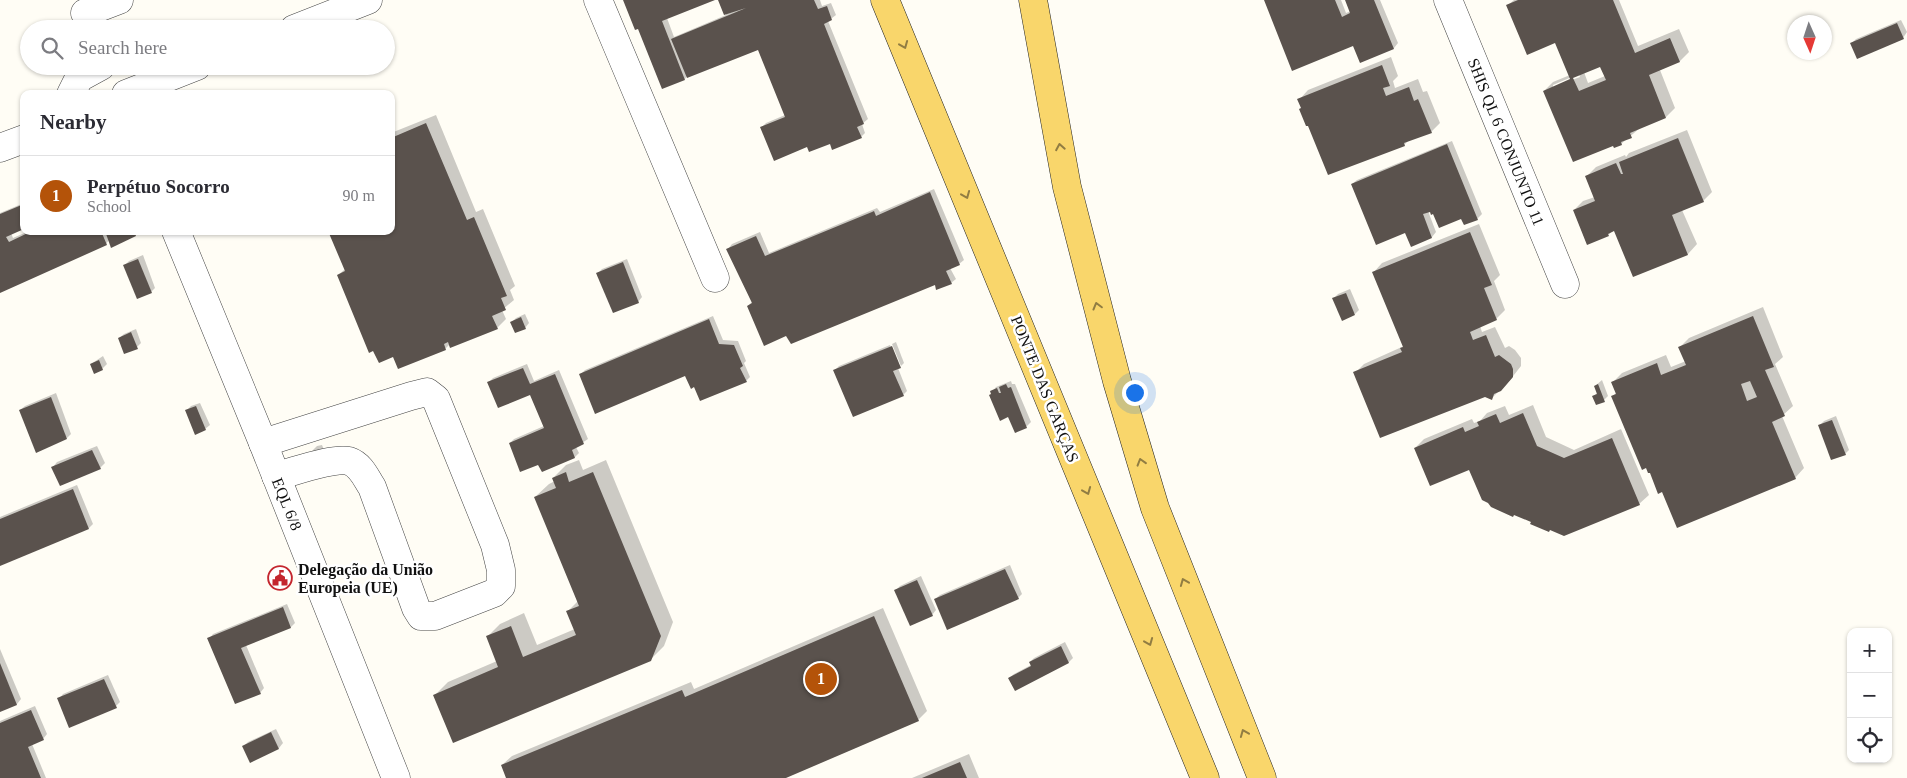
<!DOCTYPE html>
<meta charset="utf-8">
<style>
body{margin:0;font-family:"Times New Roman",serif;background:#f7f7f7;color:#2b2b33}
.controls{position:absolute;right:15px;bottom:15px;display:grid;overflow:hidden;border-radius:10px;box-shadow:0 1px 4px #0004}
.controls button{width:45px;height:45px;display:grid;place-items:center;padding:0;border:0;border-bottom:1px solid #e1e1e2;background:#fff;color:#2b2b33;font:25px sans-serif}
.compass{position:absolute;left:1787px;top:15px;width:45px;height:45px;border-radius:50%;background:#fff;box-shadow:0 1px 4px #0004;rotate:177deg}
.you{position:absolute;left:1134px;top:392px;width:18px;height:18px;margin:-12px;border:4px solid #fff;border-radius:50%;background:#1a73e8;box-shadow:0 0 0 8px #1a73e833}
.badge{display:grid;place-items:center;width:32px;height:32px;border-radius:50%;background:#b45309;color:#fff;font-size:16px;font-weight:700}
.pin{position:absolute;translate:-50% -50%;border:2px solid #fff;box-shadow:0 1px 5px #0006}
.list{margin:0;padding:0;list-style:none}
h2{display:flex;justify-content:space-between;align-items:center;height:65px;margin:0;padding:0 20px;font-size:21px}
h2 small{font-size:16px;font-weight:400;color:#7c7c81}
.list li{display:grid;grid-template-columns:32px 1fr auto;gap:15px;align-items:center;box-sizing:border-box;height:80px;padding:0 20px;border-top:1px solid #e1e1e2}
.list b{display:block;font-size:19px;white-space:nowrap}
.list p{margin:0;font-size:16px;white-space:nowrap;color:#7c7c81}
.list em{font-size:16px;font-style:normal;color:#7c7c81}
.icon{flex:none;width:28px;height:28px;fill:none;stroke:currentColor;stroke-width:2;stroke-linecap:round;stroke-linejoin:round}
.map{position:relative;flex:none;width:1907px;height:778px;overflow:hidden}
.search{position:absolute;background:#fff;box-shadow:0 1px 4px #0004;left:20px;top:20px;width:375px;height:55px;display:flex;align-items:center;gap:12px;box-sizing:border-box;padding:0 18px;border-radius:28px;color:#7c7c81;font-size:19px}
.panel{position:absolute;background:#fff;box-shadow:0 1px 4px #0004;left:20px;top:90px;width:375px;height:145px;border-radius:10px}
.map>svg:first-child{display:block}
.shadow{fill:#0003;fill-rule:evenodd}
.building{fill:#5a524d;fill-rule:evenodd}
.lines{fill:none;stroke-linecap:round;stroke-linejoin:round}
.minor-casing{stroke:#444;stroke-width:29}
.major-casing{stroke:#222;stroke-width:29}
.minor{stroke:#fff;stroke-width:28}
.major{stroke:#f9d66b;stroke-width:28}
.oneway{stroke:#917d42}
.labels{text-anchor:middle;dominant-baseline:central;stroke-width:5;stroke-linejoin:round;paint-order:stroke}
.street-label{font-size:16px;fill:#111;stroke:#fff}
.poi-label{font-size:16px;font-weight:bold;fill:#111;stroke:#fff;text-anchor:start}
</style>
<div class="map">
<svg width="1907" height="778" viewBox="0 0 1907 778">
<rect width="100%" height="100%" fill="#fffdf5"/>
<!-- shadow -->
<g class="shadow">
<path d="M624,0H711L667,18L674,37L726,15L720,0H820L822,6L831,3L836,15L828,21L868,119L862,124L865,133L861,137L808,145L762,127L766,123L785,115L758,48L687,76L685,79L663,87L639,27Z"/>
<path d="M1265,0H1341L1346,13L1351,11L1346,0H1380L1398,43L1394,48L1361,62L1354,45Z"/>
<path d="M1514,0H1619L1638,46L1679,29L1689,52L1680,61L1660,70L1675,108L1666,117L1640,128L1621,144L1544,91L1553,82L1570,75L1556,41L1508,5ZM1601,65L1605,76L1588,83L1584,72ZM1579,74L1580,77L1553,87V85Z"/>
<path d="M1901,20L1907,32L1903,38L1852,43L1856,39Z"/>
<path d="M1391,57L1398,76L1393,81L1395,88L1418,79L1423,92L1427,91L1440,123L1431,132L1409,140L1404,145L1302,107L1299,100L1308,90Z"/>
<path d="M436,115L476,212L483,209L515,286L510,290L514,300L502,310L506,319L497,328L450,344L445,349L394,356L338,275L391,231V133Z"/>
<path d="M1687,130L1712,192L1703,201L1682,210L1697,244L1688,254L1633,275L1615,229L1608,235L1587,244L1574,210L1583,201L1595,197L1587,176L1596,167L1625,155L1626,157L1629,153Z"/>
<path d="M1452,141L1482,214L1477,219L1434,212L1430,210L1428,211L1436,232L1432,237L1412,245L1406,231L1352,184L1357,180Z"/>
<path d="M934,189L964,260L959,264L950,268L956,279L951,283H935L787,334L748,306L752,302L728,249L732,244L760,232L769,253L877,208L880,212Z"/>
<path d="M24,203V228L11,233L13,238L29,231H140L136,235L112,246L109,240L106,244L0,292V213Z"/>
<path d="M1479,224L1500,275L1494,281L1505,310L1496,319L1480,326L1482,332L1495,327L1505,348L1509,346L1515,350L1521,358V366L1510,380L1491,399L1485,396L1355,373L1364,364L1404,346L1373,273L1382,263Z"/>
<path d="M143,255L155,288L151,292L125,265L129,261Z"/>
<path d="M627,259L642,297L638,302L598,273L602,269Z"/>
<path d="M1350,289L1359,310L1355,314L1334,298L1338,294Z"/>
<path d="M1763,307L1783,357L1775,364L1793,406L1782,416L1804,468L1795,478L1663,491L1650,471L1613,396L1617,392L1613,382L1622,373L1666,355L1671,367L1686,361L1680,347L1689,338Z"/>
<path d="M525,314L529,323L525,328L512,322L516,318Z"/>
<path d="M713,316L723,340L738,341L746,361L744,363L750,377L746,381L695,386L686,374H581L585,370Z"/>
<path d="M136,329L141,343L137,347L119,338L124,334Z"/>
<path d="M896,342L904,363L901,366L892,344Z"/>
<path d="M890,345L899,366H901L898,368L907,391L903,395L835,370L839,366Z"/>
<path d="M103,356L107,364L102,369L91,364Z"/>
<path d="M527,364L534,381L559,370L588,439L576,447L579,453L575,457L538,463L510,443L514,439L544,426L530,393L488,383L493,378Z"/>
<path d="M1602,380L1608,396L1604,400L1593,397L1598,392L1595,386Z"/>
<path d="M1011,381L1012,384H1015L1031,422L1027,426L1016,431L1009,415L992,392L996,387Z"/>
<path d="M56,393L71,434L67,438L20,410L25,406Z"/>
<path d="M200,403L210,425L205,429L186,411L191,406Z"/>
<path d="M1533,405L1546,437L1574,450L1621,429L1649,495L1639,504L1532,521L1470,469L1415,448L1424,439L1472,419L1474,423L1480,421L1487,413L1505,406L1509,415Z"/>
<path d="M1836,416L1849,450L1845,454L1820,425L1824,421Z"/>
<path d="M322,445L324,450L309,454L317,446Z"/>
<path d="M97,446L105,463L100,468L61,485L53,467L57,462Z"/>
<path d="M579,460L583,470L606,460L673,622L664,646L650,660L435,695L448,682L497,661L487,637L500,624L524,613L537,645L575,629L568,611L578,601L535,497L549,484L555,481L553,478L566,465Z"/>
<path d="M77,485L93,524L89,528L0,565V517Z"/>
<path d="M1010,565L1022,594L1018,598L935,599L940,595Z"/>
<path d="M921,576L936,610L932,615L896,590L900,586Z"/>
<path d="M287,604L295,623L291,627L246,645L264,688L260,693L209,639L213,634Z"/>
<path d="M883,608L927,711L918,720L782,778H508L502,765L512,756L691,682L694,689Z"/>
<path d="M1065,642L1073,658L1069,662L1015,689L1009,678L1014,674L1031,665L1030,662L1034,658Z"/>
<path d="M0,649L21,699L17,704L0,711Z"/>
<path d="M108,675L120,702L116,706L59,699L63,694Z"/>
<path d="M35,706L47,734L43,739L32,744L46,778H0V721Z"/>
<path d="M276,729L283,743L279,748L251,761L244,746L248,742Z"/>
<path d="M969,754L979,778H912Z"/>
</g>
<!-- building -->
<g class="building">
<path d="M623,0H715L662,21L685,80L662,89L638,29L635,30Z"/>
<path d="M718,0H814L818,9L827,6L832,20L824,24L864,124L857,127L862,138L832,150L830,144L809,152L807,147L774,161L760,127L785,117L758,50L687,78L671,39L746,8L724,15Z"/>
<path d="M1264,0H1335L1342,17L1350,13L1345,0H1374L1394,49L1360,63L1353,46L1292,71Z"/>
<path d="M1518,0H1613L1635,53L1670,38L1680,62L1649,75L1666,118L1630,133L1632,138L1621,142L1622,145L1614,148L1613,146L1573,162L1543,91L1570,79L1555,43L1527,55L1506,5ZM1600,67L1606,80L1579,91L1573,78Z"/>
<path d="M1897,23L1904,39L1857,59L1850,43Z"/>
<path d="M1382,65L1390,86L1383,88L1386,96L1409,87L1414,101L1418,99L1432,133L1404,143L1405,146L1328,175L1308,126H1306L1299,109L1301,108L1297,99Z"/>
<path d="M426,123L467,220L474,217L507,296L501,298L506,310L492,316L498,329L450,348L448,342L444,344L446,350L398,369L393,357L379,363L373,351L369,353L337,275L345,271L328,231H391V138Z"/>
<path d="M1678,138L1704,202L1672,215L1688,255L1633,277L1614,231L1608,234L1609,236L1587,245L1573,210L1595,201L1585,176L1616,163L1621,174H1623L1619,162Z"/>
<path d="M1447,144L1478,220L1464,225L1461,219L1439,228L1433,214L1431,215L1430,212L1423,214L1432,238L1411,247L1405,233L1376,245L1351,184Z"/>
<path d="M930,192L960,265L946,271L952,284L936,290L935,285L791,344L786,336L764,346L747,306L752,303L726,249L756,236L765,256L872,212L874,211L876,216Z"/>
<path d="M24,204V229L6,237L9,242L32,231H101L107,245L0,293V214Z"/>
<path d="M105,231H134L136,236L111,248Z"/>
<path d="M1470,232L1492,285L1484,288L1497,320L1470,332L1473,340L1486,335L1495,357L1499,355L1511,364L1513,369V377L1501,391L1494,394L1492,400L1485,397L1380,438L1353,372L1402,352L1400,348L1403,347L1372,272Z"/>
<path d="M138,259L152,293L137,299L123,265Z"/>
<path d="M623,262L639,303L613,313L596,273Z"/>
<path d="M1346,293L1355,315L1342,321L1332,298Z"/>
<path d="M1753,316L1774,367L1765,370L1785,416L1772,422L1796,479L1677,528L1662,492L1658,494L1650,473H1648L1646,468L1642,470L1611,396L1616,394L1611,382L1657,363L1661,375L1686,365L1678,347ZM1750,381L1757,397L1747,401L1741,384Z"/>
<path d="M521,317L526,329L515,333L510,322Z"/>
<path d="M709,319L719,344L734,345L743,366L740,368L747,382L700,401L694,387L691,389L685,376L595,414L579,374Z"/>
<path d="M131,332L138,349L124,354L118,338Z"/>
<path d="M892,346L901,368L893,371L904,396L853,417L833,370Z"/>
<path d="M99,360L103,370L94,374L90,364Z"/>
<path d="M523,368L530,384L555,374L584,444L572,450L575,458L542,472L538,465L520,472L509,443L544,428L530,395L498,408L487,382Z"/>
<path d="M1006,384L1008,388L1011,387L1027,428L1015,433L1008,417L1000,421L989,395L991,394L990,391L997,388L999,393H1001L999,387Z"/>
<path d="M1598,384L1605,402L1596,405L1592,396L1597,394L1594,386Z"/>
<path d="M51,397L67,439L36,453L19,410Z"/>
<path d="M196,406L206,430L195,435L185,410Z"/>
<path d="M1523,413L1537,446L1564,458L1612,438L1640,505L1564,536L1550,530L1549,532L1530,524L1531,522L1514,515L1513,517L1491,507L1488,503L1482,500L1469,470L1430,486L1414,448L1463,427L1465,432L1479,426L1477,422L1496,414L1500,423Z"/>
<path d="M1832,420L1846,455L1831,460L1818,425Z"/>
<path d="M92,450L101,469L60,486L51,467Z"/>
<path d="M566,472L569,482L593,472L661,636L651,661L453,743L433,695L498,667L486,636L511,626L523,657L576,635L566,611L579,606L534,497L556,488L552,478Z"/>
<path d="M73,489L89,529L0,566V519Z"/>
<path d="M1005,569L1019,599L947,630L934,599Z"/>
<path d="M917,580L933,616L910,626L894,590Z"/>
<path d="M283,607L291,628L241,648L261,694L235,704L207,638Z"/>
<path d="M874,616L919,721L786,778H506L501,765L682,690L685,697Z"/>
<path d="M1061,646L1069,663L1015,691L1008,678L1031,666L1029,662Z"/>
<path d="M0,663L17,705L0,712Z"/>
<path d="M104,679L117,708L69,728L57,698Z"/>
<path d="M31,710L44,740L28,747L41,778H0V723Z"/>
<path d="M271,732L279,749L250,763L242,746Z"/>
<path d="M960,762L967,778H922Z"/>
</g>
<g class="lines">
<!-- minor casing -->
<g class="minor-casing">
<g id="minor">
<path d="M598,0L715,278"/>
<path d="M1448,0L1565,284"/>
<path d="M85,13L119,0"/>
<path d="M294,29L368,0"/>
<path d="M71,94L79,78L101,66"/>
<path d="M126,94L197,66"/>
<path d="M0,148L24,139"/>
<path d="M176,231L263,443L396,778"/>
<path d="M263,443L411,396L427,392L436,399L495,545L501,570V586L494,593L435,616H421L416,608L372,487C366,478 361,465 349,461C334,457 293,472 276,476"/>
</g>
</g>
<!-- major casing -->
<g class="major-casing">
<g id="major">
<path d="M885,0L1205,778"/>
<path d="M1033,0L1067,187L1117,381L1155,508L1262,778"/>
</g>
</g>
<!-- minor -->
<use href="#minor" class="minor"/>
<!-- major -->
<use href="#major" class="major"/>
</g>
<!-- one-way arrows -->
<defs><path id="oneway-chevron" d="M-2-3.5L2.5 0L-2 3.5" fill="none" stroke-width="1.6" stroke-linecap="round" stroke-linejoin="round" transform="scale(1.25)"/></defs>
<g class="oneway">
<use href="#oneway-chevron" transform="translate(904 45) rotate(68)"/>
<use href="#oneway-chevron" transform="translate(1060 147) rotate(-100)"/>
<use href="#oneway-chevron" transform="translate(966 195) rotate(68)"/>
<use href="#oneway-chevron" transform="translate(1097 306) rotate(-105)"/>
<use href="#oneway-chevron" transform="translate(1141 462) rotate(-107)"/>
<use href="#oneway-chevron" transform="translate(1087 491) rotate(68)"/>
<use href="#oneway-chevron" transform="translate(1184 582) rotate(-112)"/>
<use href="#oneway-chevron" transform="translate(1149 642) rotate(68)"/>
<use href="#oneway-chevron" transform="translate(1244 733) rotate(-112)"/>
</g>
<!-- icons -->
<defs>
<g id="civic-ring" transform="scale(1.25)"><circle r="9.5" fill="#fff" stroke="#c4262e" stroke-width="1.5"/><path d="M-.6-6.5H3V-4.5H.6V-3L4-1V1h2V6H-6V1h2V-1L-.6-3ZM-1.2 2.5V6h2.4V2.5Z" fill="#c4262e"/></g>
</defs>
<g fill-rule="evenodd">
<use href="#civic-ring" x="280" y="578"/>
</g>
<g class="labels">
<!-- street labels -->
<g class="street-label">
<text transform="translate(1506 142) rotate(68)">SHIS QL 6 CONJUNTO 11</text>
<text transform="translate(1045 389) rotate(68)">PONTE DAS GARÇAS</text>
<text transform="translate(287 504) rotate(68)">EQL 6/8</text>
</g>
<!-- poi labels -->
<g class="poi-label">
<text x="298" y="569">Delegação da União<tspan x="298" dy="18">Europeia (UE)</tspan></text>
</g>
</g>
</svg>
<div class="controls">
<button>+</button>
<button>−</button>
<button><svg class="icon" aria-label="locate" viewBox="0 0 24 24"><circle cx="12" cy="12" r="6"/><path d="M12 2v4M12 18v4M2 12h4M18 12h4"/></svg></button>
</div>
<svg class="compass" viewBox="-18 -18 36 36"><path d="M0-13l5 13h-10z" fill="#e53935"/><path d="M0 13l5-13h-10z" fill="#7c7c81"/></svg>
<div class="you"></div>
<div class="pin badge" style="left:821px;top:679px">1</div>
<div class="search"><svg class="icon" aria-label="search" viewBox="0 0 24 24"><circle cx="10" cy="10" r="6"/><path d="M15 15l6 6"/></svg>Search here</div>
<section class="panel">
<h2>Nearby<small></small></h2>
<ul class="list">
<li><span class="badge">1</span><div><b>Perpétuo Socorro</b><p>School</p></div><em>90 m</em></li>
</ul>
</section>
</div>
